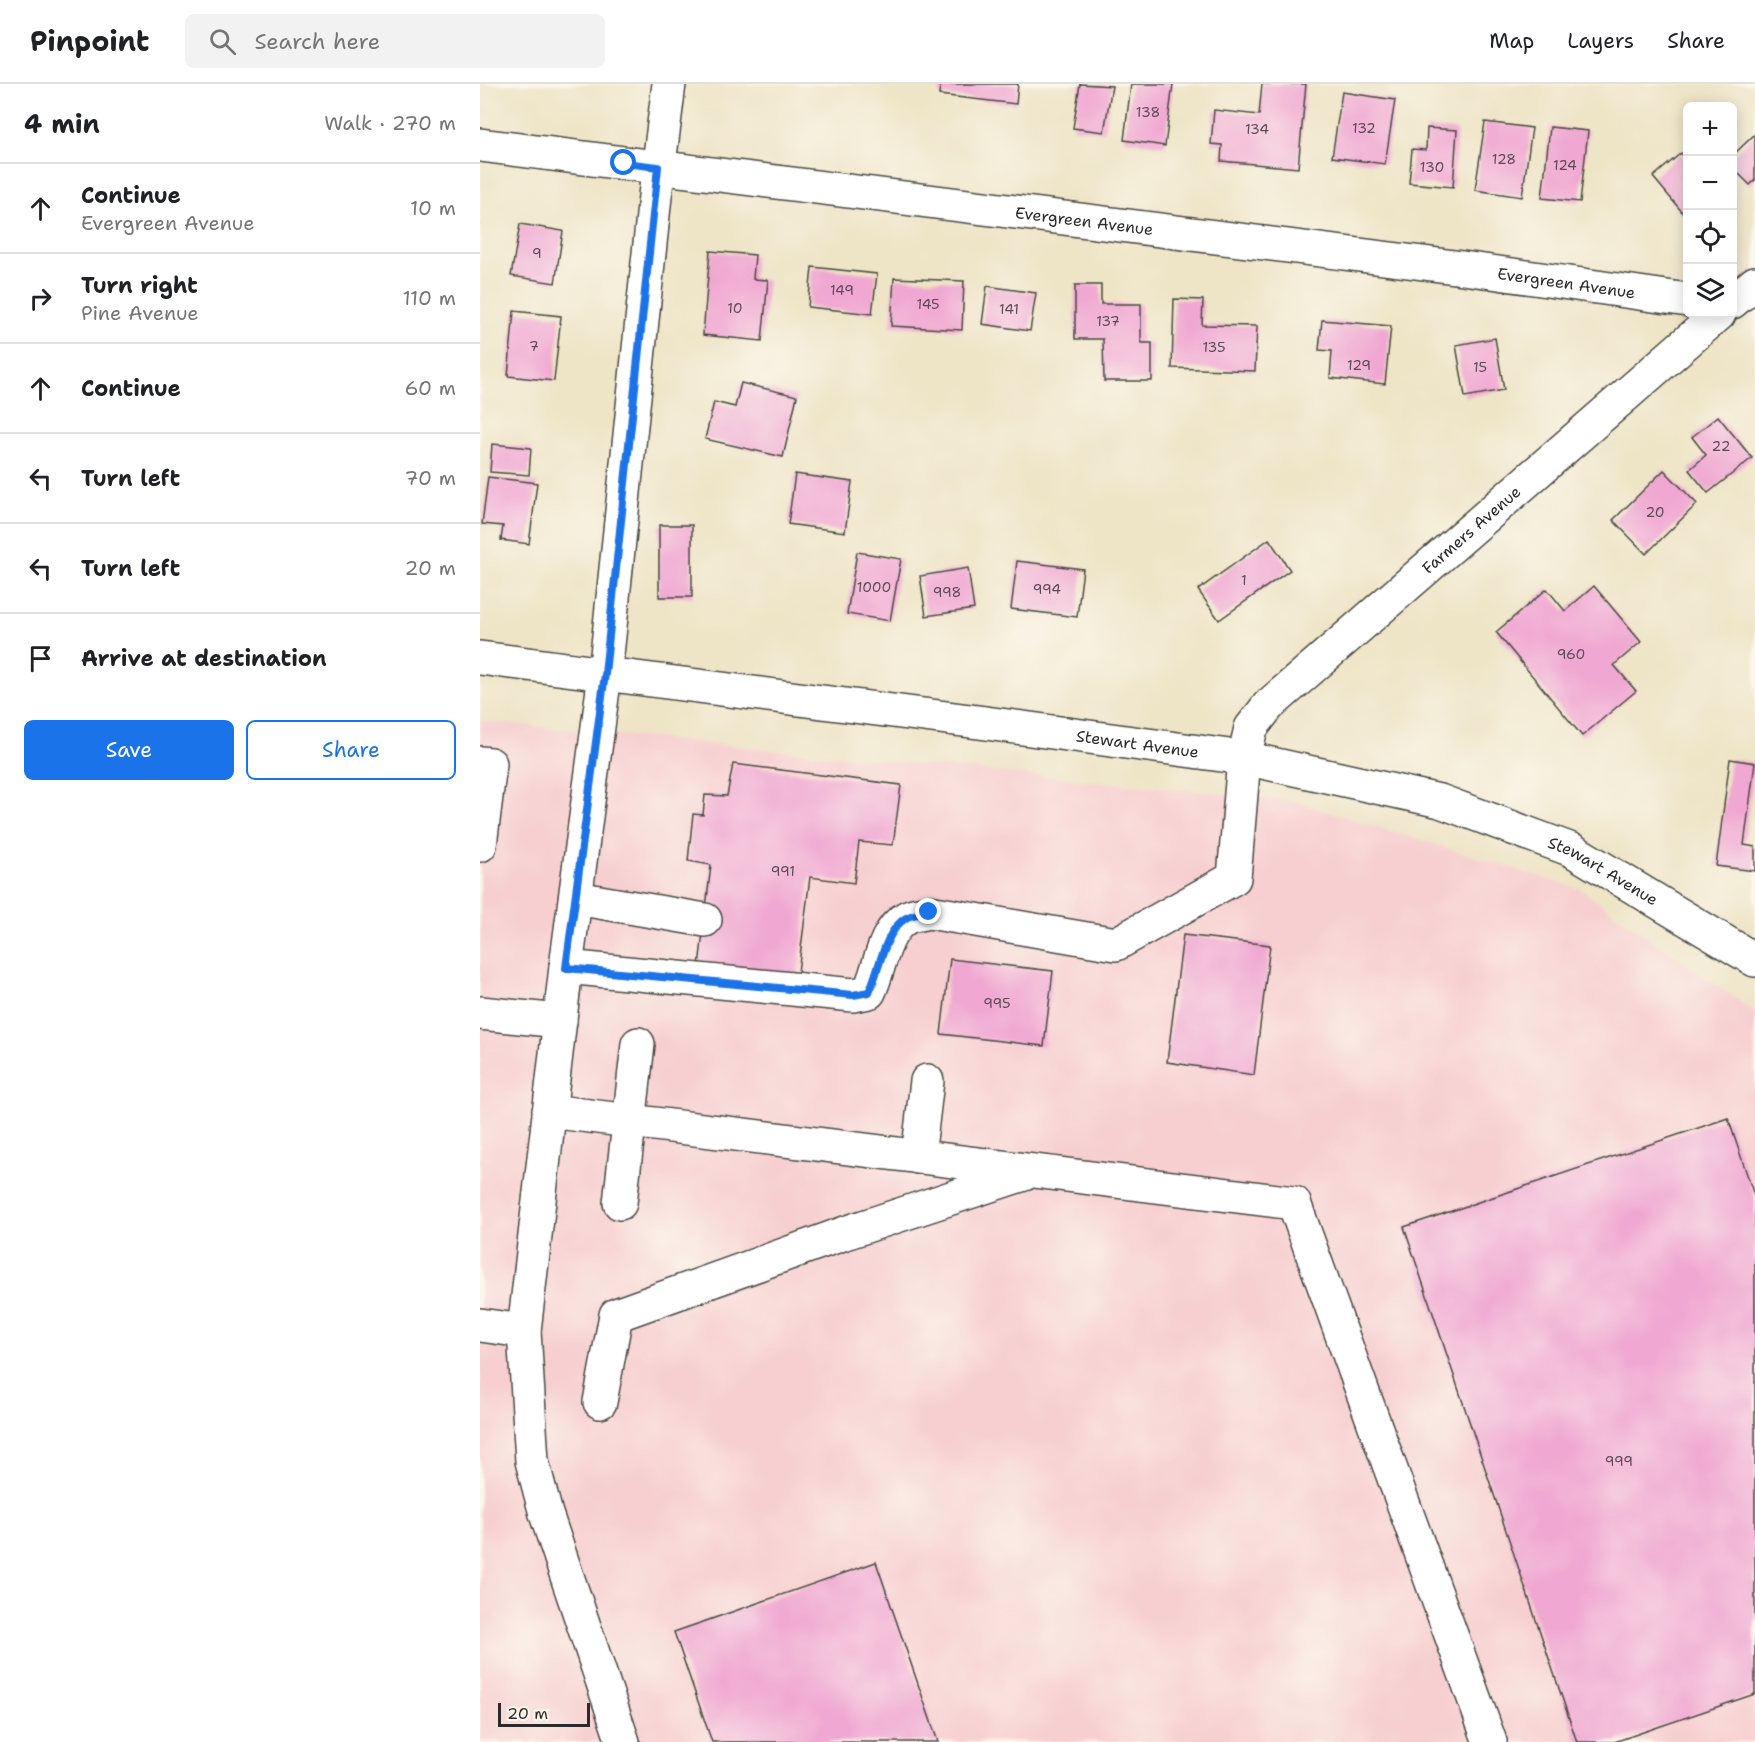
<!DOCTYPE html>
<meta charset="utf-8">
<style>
body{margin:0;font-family:"Shantell Sans",sans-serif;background:#f2f2f2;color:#202124}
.controls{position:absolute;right:18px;top:18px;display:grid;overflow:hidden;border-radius:9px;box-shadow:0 3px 15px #0003}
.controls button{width:54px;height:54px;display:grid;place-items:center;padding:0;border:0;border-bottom:2px solid #e0e0e0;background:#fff;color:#202124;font:30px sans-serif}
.scale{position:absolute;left:18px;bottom:15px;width:92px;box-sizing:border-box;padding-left:6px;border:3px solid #2b2b2b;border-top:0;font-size:16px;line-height:21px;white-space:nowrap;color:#2b2b2b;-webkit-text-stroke:4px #fbf7ec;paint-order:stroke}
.stop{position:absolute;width:18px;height:18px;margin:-14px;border:4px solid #1a73e8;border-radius:50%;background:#fff}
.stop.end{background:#1a73e8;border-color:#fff;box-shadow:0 2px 6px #0008}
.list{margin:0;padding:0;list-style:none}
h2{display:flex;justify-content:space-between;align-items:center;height:78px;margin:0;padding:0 24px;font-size:26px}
h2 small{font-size:20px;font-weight:400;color:#757577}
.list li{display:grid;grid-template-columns:39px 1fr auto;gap:18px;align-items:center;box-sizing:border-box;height:90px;padding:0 24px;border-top:2px solid #e0e0e0}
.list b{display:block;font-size:22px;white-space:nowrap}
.list p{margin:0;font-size:20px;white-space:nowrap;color:#757577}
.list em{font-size:20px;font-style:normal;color:#757577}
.actions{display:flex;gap:12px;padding:18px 24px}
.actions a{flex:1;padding:14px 0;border:2px solid #1a73e8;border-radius:9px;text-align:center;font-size:21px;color:#1a73e8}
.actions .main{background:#1a73e8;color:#fff}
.icon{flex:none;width:33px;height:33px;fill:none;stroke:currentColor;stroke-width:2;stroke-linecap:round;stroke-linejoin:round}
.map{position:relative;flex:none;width:1275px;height:1658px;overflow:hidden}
header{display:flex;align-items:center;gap:36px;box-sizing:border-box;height:84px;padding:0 30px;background:#fff;border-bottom:2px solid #e0e0e0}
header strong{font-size:28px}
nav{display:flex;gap:33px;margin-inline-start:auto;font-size:21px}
.search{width:420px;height:54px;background:#f2f2f2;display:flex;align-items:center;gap:15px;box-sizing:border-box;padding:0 21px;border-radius:9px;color:#757577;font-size:22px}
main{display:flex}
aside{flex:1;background:#fff}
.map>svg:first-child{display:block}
.built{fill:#f7cfd0}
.building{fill:#f0a8d2}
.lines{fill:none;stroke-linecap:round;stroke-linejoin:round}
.minor-casing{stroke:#484742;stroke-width:36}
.major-casing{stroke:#484742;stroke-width:36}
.minor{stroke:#fff;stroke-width:33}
.major{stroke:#fff;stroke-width:33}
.route{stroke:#1a73e8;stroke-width:8}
.labels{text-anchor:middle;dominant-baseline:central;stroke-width:6;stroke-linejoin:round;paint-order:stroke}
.number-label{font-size:14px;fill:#5c4a55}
.street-label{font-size:16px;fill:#2b2b2b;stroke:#fbf7ec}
</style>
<header>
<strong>Pinpoint</strong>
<div class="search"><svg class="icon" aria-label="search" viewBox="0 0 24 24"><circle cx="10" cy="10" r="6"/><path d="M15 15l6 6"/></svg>Search here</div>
<nav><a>Map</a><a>Layers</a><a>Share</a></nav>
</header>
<main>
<aside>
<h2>4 min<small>Walk · 270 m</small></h2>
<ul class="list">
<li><svg class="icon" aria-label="ahead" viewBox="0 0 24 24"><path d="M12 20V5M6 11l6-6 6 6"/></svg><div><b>Continue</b><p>Evergreen Avenue</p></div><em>10 m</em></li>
<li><svg class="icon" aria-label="right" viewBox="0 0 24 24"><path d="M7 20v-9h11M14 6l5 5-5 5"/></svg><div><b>Turn right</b><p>Pine Avenue</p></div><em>110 m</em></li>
<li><svg class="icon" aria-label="ahead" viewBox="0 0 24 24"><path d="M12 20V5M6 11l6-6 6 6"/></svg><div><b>Continue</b></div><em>60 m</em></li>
<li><svg class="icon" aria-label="left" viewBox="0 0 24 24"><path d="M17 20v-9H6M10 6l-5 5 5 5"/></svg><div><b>Turn left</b></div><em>70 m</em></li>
<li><svg class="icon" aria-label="left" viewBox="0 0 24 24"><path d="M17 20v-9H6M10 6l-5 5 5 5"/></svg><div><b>Turn left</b></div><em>20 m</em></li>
<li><svg class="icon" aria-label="arrive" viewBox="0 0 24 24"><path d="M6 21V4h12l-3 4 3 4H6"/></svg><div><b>Arrive at destination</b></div></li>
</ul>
<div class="actions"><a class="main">Save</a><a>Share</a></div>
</aside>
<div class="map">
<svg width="1275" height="1658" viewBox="0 0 1275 1658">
<rect width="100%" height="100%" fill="#fbf7ec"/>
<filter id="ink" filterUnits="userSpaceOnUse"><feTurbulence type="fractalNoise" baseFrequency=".0167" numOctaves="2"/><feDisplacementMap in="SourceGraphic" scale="12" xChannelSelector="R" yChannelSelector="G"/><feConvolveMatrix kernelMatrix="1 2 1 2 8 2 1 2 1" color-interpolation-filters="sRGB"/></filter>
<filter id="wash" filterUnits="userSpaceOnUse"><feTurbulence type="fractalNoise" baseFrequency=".008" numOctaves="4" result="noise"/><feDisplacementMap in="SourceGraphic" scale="24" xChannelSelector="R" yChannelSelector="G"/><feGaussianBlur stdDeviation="1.35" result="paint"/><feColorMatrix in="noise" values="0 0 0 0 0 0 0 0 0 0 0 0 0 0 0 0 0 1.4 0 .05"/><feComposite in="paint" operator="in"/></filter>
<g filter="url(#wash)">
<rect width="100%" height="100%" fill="#eee4c6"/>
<!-- built -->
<path class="built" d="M0,637L813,717L1100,805L1275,928V1658H0Z"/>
<g id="blocks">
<!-- building -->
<g class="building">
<path d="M460,0H538L536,20L459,11Z"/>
<path d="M600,0L632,2L624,48L593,44Z"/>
<path d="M651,0H693L685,62L644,56Z"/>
<path d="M782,0H826L818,84L741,77L742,61L731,60L734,26L779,31Z"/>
<path d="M862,8L915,16L905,80L852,73Z"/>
<path d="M1005,38L1052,44L1042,113L995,106Z"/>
<path d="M1070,43L1108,47L1100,118L1062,114Z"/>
<path d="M947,44L977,46L973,103L929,99L932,65L946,66Z"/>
<path d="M1275,50V96L1270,101L1252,83V72Z"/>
<path d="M1201,69L1208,77V135L1173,93Z"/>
<path d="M40,140L83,147L75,199L31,192Z"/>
<path d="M230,167L275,171L273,195L288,196L282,257L223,251Z"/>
<path d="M332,183L397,190L392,230L328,223Z"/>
<path d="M414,194L484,197L482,246L411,242Z"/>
<path d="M595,201H621V220H661V259H672V297H624L623,255H595Z"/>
<path d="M507,202L556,209L550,247L502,240Z"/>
<path d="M694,215L723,216L722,241L777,242L775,287L692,284Z"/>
<path d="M34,227L81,232L74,297L28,292Z"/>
<path d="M842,236L911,242L905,300L850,294L852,267L839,266Z"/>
<path d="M1015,254L1024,306L985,313L976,261Z"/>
<path d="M261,299L317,312L303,373L225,355L234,318L255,323Z"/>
<path d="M1238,332L1272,374L1228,409L1209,386L1226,371L1212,353Z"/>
<path d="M12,360L51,364L49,391L10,388Z"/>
<path d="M1184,386L1217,420L1166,470L1133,436Z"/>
<path d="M315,390L372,398L365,448L308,440Z"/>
<path d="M8,393L57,399L49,460L21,456L23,442L2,440Z"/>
<rect x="179" y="441" width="33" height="72"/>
<path d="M789,455L810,486L739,536L718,506Z"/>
<path d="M377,468L421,475L410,537L367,530Z"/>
<path d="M537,477L603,485L597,533L531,525Z"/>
<path d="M488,484L494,525L446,532L440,492Z"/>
<path d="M1114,502L1161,558L1134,581L1156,607L1102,652L1016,548L1067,505L1085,527Z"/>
<path d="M1250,675L1275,679L1264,761L1275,763V787L1236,782Z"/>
<path d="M253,680L421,701L413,761L379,758L374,799L330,793L317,896L219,882L231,781L208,777L213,730L223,731L225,711L247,712Z"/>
<path d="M703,851L790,861L774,991L687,978Z"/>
<path d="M470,875L573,887L564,962L461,950Z"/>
<path d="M1248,1034L1275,1114V1610L1134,1658H1097L924,1143Z"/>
<path d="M396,1478L458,1658H232L194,1548Z"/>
</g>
</g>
</g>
<g filter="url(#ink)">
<use href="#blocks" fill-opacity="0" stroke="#484742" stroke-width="1.5"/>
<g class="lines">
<!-- minor casing -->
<g class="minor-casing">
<g id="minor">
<path id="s1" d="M0,61L983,184L1208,216"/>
<path d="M1252,218L1275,199"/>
<path d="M0,679L10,680L0,761"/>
<path d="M96,814L225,836"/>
<path id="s2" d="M86,883L373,911L389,908C400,885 403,847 426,834C432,830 442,830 449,828L636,860L754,794L764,674L771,644L788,622L1239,230"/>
<path d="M0,929L80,937"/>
<path d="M69,1027L814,1119L1010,1658"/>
<path d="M438,1073L447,997"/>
<path d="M140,1119L158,960"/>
<path d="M0,1241L44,1247"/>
<path d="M120,1318L136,1231L368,1148L544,1090"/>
<path d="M143,1658L66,1430L52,1377L44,1247L86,883L125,590L175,112L189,0"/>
</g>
</g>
<!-- major casing -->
<g class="major-casing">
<g id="major">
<path id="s3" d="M0,574L506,639L764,674L960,717L1092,766L1275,876"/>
</g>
</g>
<!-- minor -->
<use href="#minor" class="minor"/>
<!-- major -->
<use href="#major" class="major"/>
</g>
</g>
<g class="lines" filter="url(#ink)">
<!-- route -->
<path class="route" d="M144,79L178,83L125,590L86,884L373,911L389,908C400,885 404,847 426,834C432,830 442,830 449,828"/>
</g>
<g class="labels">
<!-- number labels -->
<g class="number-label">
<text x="668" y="28">138</text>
<text x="884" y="44">132</text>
<text x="777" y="45">134</text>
<text x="1024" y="75">128</text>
<text x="1085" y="81">124</text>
<text x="952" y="83">130</text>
<text x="57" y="169">9</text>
<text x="362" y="206">149</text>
<text x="448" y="220">145</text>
<text x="255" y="224">10</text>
<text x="529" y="225">141</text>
<text x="628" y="237">137</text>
<text x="54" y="262">7</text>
<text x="734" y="263">135</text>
<text x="879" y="281">129</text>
<text x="1000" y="283">15</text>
<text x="1241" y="362">22</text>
<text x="1175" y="428">20</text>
<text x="764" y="496">1</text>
<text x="394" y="503">1000</text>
<text x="567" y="505">994</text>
<text x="467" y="508">998</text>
<text x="1091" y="570">960</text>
<text x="303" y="787">991</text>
<text x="517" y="919">995</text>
<text x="1139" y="1377">999</text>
</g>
<!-- street labels -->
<g class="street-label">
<text stroke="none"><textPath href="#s1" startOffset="609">Evergreen Avenue</textPath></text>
<text stroke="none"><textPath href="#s1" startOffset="1095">Evergreen Avenue</textPath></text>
<text stroke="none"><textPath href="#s2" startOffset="1186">Farmers Avenue</textPath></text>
<text stroke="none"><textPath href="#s3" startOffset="663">Stewart Avenue</textPath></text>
<text stroke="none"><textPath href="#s3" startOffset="1149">Stewart Avenue</textPath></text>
</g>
</g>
</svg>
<div class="controls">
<button>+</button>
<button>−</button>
<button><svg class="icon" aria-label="locate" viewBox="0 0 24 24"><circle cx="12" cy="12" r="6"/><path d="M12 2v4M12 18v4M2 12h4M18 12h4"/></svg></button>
<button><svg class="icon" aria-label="layers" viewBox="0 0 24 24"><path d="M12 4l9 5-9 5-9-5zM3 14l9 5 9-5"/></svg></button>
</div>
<div class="scale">20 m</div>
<div class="stop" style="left:144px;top:79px"></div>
<div class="stop end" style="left:449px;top:828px"></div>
</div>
</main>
